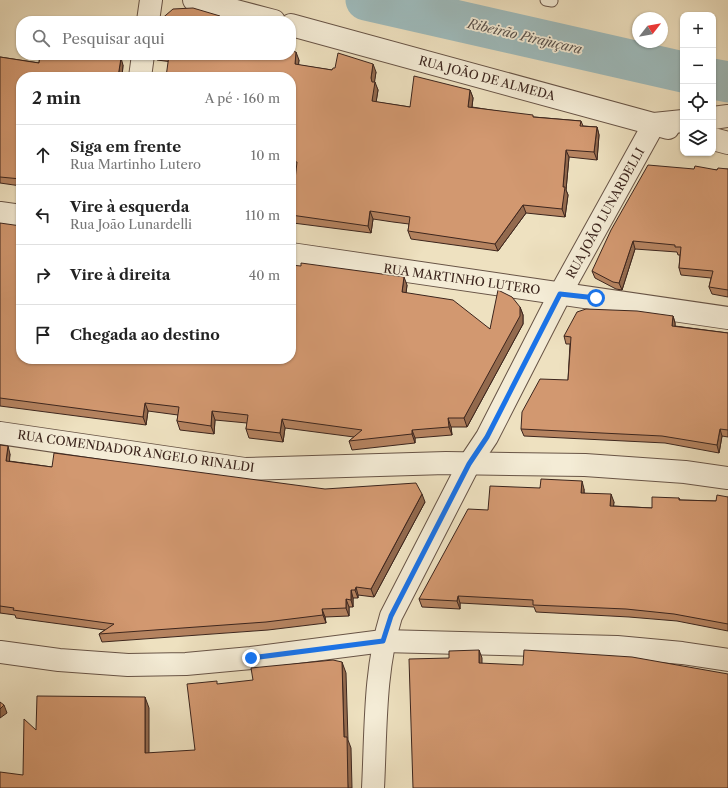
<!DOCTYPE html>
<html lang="pt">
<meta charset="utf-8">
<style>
body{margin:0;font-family:"Libre Caslon Text",serif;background:#f6f6f6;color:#222}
.controls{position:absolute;right:12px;top:12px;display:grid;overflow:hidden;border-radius:8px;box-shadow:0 1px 3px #0004}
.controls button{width:36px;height:36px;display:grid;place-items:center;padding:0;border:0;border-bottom:1px solid #e0e0e0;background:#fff;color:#222;font:20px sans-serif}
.compass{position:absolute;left:632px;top:12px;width:36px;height:36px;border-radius:50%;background:#fff;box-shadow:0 1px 3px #0004;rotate:59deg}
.stop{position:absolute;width:12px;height:12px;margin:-9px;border:3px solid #1a73e8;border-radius:50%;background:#fff}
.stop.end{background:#1a73e8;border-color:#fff;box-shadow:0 1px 4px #0008}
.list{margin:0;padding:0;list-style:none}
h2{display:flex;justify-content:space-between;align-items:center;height:52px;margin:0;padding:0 16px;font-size:17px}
h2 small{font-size:13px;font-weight:400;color:#767676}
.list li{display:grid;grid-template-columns:26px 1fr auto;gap:12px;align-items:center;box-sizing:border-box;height:60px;padding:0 16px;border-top:1px solid #e0e0e0}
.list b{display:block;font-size:15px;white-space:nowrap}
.list p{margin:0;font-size:13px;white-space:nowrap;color:#767676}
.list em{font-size:13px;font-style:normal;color:#767676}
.icon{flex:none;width:22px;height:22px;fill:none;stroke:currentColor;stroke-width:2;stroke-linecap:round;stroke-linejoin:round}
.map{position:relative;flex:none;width:728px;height:788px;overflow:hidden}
.search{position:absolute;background:#fff;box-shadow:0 1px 3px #0004;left:16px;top:16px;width:280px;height:44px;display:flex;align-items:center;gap:10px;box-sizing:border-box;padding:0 14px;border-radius:16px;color:#767676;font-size:15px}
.panel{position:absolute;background:#fff;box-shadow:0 1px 3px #0004;left:16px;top:72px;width:280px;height:292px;border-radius:16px}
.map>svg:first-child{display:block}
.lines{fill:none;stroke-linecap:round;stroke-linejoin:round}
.river{stroke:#9ebbbc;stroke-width:41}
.service-casing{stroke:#685446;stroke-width:13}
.minor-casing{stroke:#685446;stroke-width:24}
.service{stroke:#f4ecd6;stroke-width:11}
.minor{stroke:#f4ecd6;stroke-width:22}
.wall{fill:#b58360;stroke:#3c251d}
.shaded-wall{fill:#936a4e;stroke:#3c251d}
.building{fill:#d29870;stroke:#3c251d}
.route{stroke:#1a73e8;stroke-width:5}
.labels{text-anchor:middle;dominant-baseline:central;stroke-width:3.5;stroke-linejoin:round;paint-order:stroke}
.street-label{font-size:12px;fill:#3c251d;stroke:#f4ecd6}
.water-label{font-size:13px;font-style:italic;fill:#59524d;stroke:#f4ecd6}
</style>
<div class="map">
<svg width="728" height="788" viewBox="0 0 728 788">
<rect width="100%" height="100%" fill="#eee1c0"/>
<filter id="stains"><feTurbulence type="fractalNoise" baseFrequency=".005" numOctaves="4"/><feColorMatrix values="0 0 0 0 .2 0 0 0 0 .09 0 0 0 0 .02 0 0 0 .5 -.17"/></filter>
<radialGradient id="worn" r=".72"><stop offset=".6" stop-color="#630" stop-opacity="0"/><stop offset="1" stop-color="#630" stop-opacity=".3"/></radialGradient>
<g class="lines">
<!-- river -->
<g class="river">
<path d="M366,0L683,72"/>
<path d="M713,79L728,82"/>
</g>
<!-- service casing -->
<g class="service-casing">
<path id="service" d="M546,0L552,1"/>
</g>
<!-- minor casing -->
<g class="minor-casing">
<g id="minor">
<path d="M194,0L274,21"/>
<path d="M148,21L151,0"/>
<path d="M291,25L668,128"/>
<path d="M140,77L143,55"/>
<path d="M713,118L728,116"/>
<path d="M713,139L728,143"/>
<path d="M0,213L21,216"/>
<path d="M291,254L728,318"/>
<path d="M0,433L245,469L446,463L585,465L685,472L728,478"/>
<path d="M0,652L59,660L128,665L186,664L251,658L383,641L617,647L682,653L728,660"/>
<path d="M373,788C376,731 374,671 391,616L469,464L487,437L560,294L654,124L683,121"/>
</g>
</g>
<!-- service -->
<use href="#service" class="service"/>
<!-- minor -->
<use href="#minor" class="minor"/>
</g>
<!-- wall -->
<g class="wall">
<path d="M40,55H104V56L123,65L122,77H21V186L0,183V57L39,63Z"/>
<path d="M155,55H291L299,60L298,65L332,70L376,72L374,82L378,90L376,102L410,107L470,90L473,98L472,107L534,117L581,121L583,126L597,127L599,135L597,160L569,157L566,190L568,195L565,217L526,213L498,251L411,239L408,231L409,224L393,222L373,219L371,233L293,223L291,215L296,169L291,168V77L157,60Z"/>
<path d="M694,169L717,170L728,169V297L712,294L709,287L711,278L681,275L679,268L680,255H678L677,252L635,249L622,290L616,289L595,278L592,271Z"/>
<path d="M0,223L21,359L407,285L406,293L490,329L520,307L523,315V324L467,427H451L452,435L415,438V443L352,450L349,441L354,437L285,428L283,442L249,438L246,429L247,423L215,420L214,434L180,430L177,421L178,415L148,411L146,425L0,406Z"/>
<path d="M673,316L675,323V326L728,333V437L722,436L719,453L665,443L524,436L521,429L568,380L570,344H566L564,336Z"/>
<path d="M0,445L10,454L9,461L52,467L425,502L374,597L358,595V598H353V607H349V616L325,617L326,623L268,630L102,642L99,634L105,630L16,618L15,615L0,613Z"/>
<path d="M540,488L584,489V493L614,502L613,506L652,508L679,498L680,500L716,501L728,497V631L677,621L629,617L536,612L534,607L460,603V609L422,607L419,599L488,510Z"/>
</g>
<!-- shaded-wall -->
<g class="shaded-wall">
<path d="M296,52L299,60L298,72L295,64Z"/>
<path d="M121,58L123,65L122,77H118Z"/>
<path d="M373,64L376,72L374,86L375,82L378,90L375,109L372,101L371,78Z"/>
<path d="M470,90L473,98L471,114L468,107Z"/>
<path d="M597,127L599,135L597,160L594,152Z"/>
<path d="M566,150L569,157L566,190L568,195L565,217L562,209L563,187Z"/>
<path d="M523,205L526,213L498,251L495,244Z"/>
<path d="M370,211L373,219L371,233L368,226Z"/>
<path d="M633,241L635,249L622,290L619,283Z"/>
<path d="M404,277L407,285L405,301L402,292Z"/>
<path d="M520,307L523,315V324L467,427L464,418Z"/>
<path d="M673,316L675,323V333L672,326Z"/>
<path d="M145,403L148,411L146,425L143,417Z"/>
<path d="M212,411L215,420L214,434L211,426Z"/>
<path d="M448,418L451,427L452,435L449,427Z"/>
<path d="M282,419L285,428L283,442L280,433Z"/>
<path d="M720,429L722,436L719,453L717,445Z"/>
<path d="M412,430L415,438V443L412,434Z"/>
<path d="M8,446L10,454L9,468L6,461Z"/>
<path d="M582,481L584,489V501L581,493Z"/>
<path d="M422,494L425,502L374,597L371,589Z"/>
<path d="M611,494L614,502L613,513L610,506Z"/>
<path d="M356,587L358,595V598L355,590Z"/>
<path d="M351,590L353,598V607L351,600Z"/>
<path d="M458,596L460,603V609L457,601Z"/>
<path d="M346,599L349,607V616L346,608Z"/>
<path d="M322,609L325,617L326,623L323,615Z"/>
<path d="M479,650L482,658V671L479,663Z"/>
<path d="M342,662L346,673L348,740L351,748L352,788H348L344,737Z"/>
<path d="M145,697L149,708V763L145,753Z"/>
<path d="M4,705L7,713L0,718V709Z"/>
</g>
<!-- building -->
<g class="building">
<path d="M193,8L220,16L219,21H159L173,9Z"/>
<path d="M291,51L296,52L295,64L332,70L333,68H335L338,53L373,64L371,78L372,82H375L372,101L410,107L414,76L470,90L468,107L533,115V117L581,121L580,126L597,127L594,152L566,150L563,187H565L562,209L523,205L495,244L408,231L410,217L370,211L368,226L291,215L297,162L291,161V77H166L169,55H291Z"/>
<path d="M40,55H101L121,58L118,77H21V179L0,177V57L39,63Z"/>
<path d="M648,165L694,169L695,166L717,170L718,168L728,169V290L709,287L713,271L679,268L681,247H675V245L633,241L619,283L613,282L592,271L611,230Z"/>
<path d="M0,223L21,226V359H291V265L301,266V263L404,277L402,292L453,300L490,329L498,290L512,297L520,307V316L464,418H448L449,427L412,430V434L349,441L362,430L282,419L280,433L246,429L248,415L212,411L211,426L177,421L179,407L145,403L143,417L0,398Z"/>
<path d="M586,309L637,311L673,316L672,326L728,333V430L720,429L717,445L662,436L521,429L522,412L540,379L568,380L571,337L564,336L577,312Z"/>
<path d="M0,445L8,446L6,461L52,467L54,453L325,489L416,483L422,494L371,589L356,587L355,590H351V600L346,599V608L322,609L323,615L266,622L99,634L114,624L13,610L14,608L0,606Z"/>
<path d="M541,479L582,481L581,493L611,494L610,506L652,508V497L679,498V500L716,501L717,495L728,497V624L674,614L626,609L533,605V600L458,596L457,601L419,599L468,509L488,510L490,486L540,488Z"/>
<path d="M479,650V663L523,665L524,650L632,657L728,674V788H413L409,659L449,658V651Z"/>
<path d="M333,660L342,662L344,737H347L348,788H0V772L23,775L24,719L36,730L37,696L145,697V753L195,750L187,684L217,681V684L253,680L251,668Z"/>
<path d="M0,702L4,705L0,709Z"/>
</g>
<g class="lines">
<!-- route -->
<path class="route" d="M251,658L383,641L391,616L469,464L487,437L560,294L596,298"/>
</g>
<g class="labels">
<!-- street labels -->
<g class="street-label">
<text transform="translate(487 78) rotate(15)">RUA JOÃO DE ALMEDA</text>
<text transform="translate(605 213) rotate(-61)">RUA JOÃO LUNARDELLI</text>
<text transform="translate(462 279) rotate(8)">RUA MARTINHO LUTERO</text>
<text transform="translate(136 451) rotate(8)">RUA COMENDADOR ANGELO RINALDI</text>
</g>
<!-- water labels -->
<g class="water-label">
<text transform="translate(525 36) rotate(13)">Ribeirão Pirajuçara</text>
</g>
</g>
<rect width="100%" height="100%" filter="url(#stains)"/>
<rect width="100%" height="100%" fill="url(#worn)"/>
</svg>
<div class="controls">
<button>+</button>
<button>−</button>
<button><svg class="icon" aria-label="locate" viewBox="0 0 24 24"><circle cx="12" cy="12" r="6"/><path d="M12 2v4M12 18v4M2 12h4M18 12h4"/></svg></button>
<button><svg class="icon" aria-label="layers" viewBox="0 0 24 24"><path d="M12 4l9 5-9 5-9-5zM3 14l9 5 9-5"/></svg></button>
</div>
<svg class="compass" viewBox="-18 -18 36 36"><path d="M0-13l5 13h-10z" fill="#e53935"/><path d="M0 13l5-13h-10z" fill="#767676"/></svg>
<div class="stop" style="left:596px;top:298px"></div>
<div class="stop end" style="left:251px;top:658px"></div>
<div class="search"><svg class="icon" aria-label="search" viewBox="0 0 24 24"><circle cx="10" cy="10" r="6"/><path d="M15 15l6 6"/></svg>Pesquisar aqui</div>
<section class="panel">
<h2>2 min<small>A pé · 160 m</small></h2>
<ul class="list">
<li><svg class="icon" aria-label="ahead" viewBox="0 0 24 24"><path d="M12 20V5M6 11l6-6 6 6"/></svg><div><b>Siga em frente</b><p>Rua Martinho Lutero</p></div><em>10 m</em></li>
<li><svg class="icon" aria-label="left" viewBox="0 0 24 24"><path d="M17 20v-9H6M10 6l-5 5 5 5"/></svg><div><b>Vire à esquerda</b><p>Rua João Lunardelli</p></div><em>110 m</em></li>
<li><svg class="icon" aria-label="right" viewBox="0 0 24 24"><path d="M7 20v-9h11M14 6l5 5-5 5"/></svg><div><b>Vire à direita</b></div><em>40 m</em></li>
<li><svg class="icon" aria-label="arrive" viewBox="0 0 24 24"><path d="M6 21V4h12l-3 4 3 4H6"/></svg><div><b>Chegada ao destino</b></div></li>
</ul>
</section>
</div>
